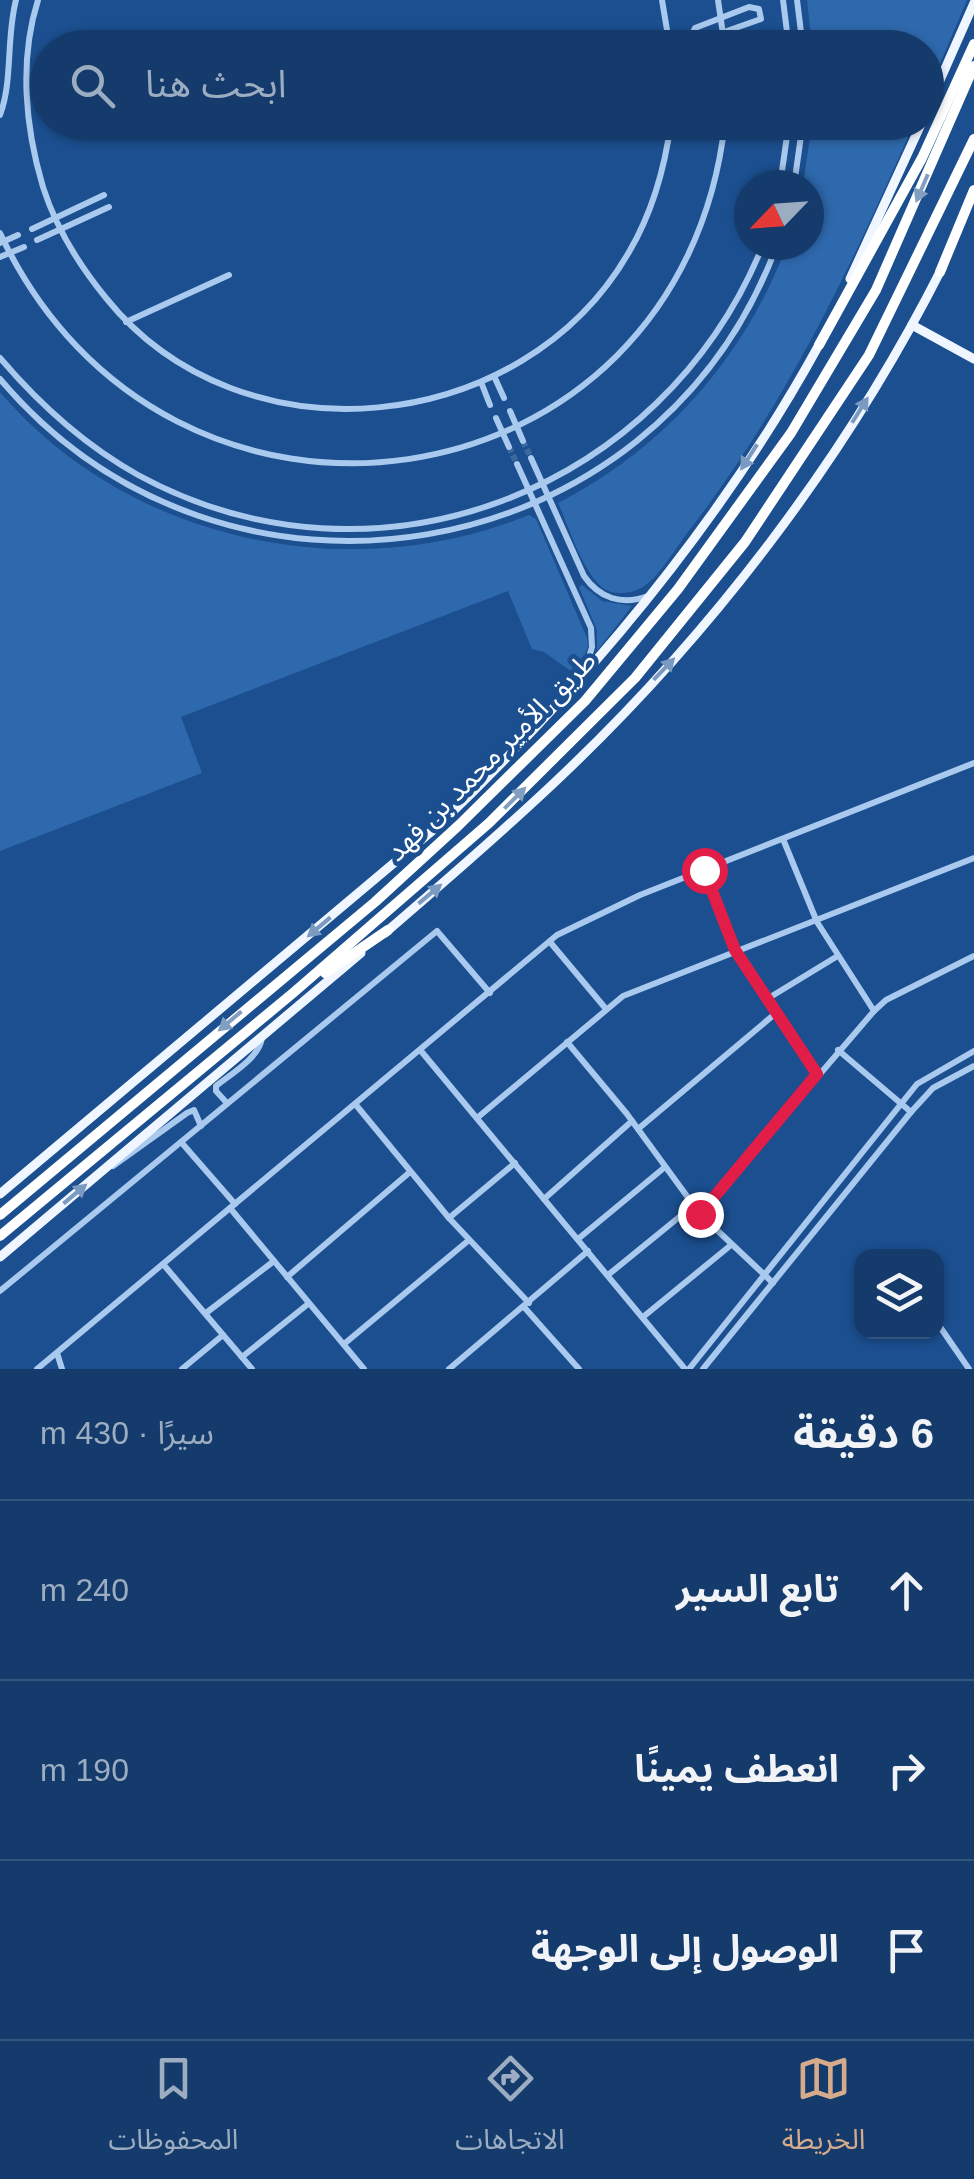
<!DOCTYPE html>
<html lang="ar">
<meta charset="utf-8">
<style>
body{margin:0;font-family:Helvetica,"Noto Sans Arabic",sans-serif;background:#1d4271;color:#f1f3f6;direction:rtl}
.controls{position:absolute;right:30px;bottom:30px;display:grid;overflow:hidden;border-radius:20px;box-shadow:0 2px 8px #0004}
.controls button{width:90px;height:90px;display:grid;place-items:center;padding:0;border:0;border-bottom:2px solid #33557e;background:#143b6b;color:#f1f3f6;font:50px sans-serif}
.compass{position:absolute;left:734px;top:170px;width:90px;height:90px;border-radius:50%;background:#143b6b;box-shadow:0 2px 8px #0004;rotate:245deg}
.stop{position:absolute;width:30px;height:30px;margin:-22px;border:8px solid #e11d48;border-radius:50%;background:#fff}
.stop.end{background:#e11d48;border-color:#fff;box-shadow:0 2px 10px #0008}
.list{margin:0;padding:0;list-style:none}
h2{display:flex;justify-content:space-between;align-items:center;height:130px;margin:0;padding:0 40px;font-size:42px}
h2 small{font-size:32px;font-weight:400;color:#9dadc1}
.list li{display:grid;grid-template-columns:65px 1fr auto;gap:30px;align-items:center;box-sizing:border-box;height:180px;padding:0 40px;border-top:2px solid #33557e}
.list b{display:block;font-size:38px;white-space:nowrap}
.list em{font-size:32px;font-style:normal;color:#9dadc1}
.icon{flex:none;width:55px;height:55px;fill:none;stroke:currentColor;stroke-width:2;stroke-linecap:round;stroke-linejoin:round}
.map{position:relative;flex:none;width:974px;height:1369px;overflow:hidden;direction:ltr}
.search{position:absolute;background:#143b6b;box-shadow:0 2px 8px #0004;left:30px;right:30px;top:30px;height:110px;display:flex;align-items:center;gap:25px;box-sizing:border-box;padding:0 35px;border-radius:55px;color:#9dadc1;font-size:38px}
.sheet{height:670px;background:#143b6b}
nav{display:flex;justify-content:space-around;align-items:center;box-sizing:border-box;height:140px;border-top:2px solid #33557e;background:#143b6b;font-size:28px;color:#9dadc1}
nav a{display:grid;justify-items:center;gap:5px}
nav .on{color:#d6ab8b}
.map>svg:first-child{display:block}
.green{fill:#2e69ad}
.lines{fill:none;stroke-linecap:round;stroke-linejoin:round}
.minor-tunnel{stroke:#3d69a0;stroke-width:6;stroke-dasharray:6 3;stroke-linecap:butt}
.minor{stroke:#a9c9ee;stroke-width:6}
.major{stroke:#f0f6ff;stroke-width:9}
.highway{stroke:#fff;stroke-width:10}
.oneway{fill:#829ec1}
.oneway2{fill:#7b9ac1}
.route{stroke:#e11d48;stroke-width:12}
.labels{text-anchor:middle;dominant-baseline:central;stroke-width:9;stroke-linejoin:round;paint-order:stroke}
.street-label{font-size:28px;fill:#fff;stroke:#1b4f8f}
</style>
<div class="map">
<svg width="974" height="1369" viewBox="0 0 974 1369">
<rect width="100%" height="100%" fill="#1b4f8f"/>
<!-- green -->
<g class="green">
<path d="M807,0H967L927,94L926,48L812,47Z"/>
<path d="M812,123H914C851,268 783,410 685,536C673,552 659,578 641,588C632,593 621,594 611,592C586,585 569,526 558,503C665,448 745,357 787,245H809V185H803Z"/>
<path d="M0,392C127,541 348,589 529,515L536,519L587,638L588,647L579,669L572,672L544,652L532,649L508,591L181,717L202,773L0,851Z"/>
<path d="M582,585L602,601L632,606L597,651V630L579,587Z"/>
</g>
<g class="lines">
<!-- minor-tunnel -->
<g class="minor-tunnel">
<path d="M523,441L531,458"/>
<path d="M509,447L517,464"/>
</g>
<!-- minor -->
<g class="minor">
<path d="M38,0C19,60 25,127 43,187C56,228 79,265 106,298C241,466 523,437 629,252C652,213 665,167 671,122"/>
<path d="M662,0L670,48"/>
<path d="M718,0L725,48"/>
<path d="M783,0L789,48"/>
<path d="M797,0L803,48"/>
<path d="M705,48L691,36L695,28L749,7L759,9L761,19L724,32"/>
<path d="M0,115C13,81 6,38 16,0"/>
<path d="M780,185L789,122"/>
<path d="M794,185L803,122"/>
<path d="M32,229L104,195"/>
<path d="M0,233C166,589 681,517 725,122"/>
<path d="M37,240L109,207"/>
<path d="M0,243L18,235"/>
<path d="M0,257L24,247"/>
<path d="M126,322L229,275"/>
<path d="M0,358C40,405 84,445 138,475C375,604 663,492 763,245"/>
<path d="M494,376L504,398"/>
<path d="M0,379C224,644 656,573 777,245"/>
<path d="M481,382L490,405"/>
<path d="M510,411L523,441"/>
<path d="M496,418L509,447"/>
<path d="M531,458L584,576C599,598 622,606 648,596"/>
<path d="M517,464L591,628L592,647L585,671"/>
<path d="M783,839L817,922L874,1011"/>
<path d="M704,870L735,950L817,1073"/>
<path d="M550,942L606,1009"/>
<path d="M767,999L836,957"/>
<path d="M567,1042L627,1114L700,1214L773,1283"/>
<path d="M838,1050L911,1112"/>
<path d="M421,1051L685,1369"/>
<path d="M226,1102L216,1091V1086C231,1074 259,1058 262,1038"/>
<path d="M356,1105L449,1218L529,1303"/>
<path d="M477,1118L623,996L974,858"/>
<path d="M638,1129L776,1013"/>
<path d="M181,1142L235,1204"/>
<path d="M113,1166L187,1113L194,1110L201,1126"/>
<path d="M544,1199L632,1121"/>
<path d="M230,1208L364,1369"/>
<path d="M700,1214L874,1011L886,1000L974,956"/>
<path d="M449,1218L515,1163"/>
<path d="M578,1239L665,1167"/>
<path d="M163,1264L252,1369"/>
<path d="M608,1275L694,1205"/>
<path d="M287,1277L410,1172"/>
<path d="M0,1291L437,931L490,993"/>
<path d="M524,1307L579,1369"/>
<path d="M206,1313L274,1261"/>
<path d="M643,1317L731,1245"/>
<path d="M936,1321L969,1369"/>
<path d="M344,1344L469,1240"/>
<path d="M57,1353L62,1369"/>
<path d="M242,1357L308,1304"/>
<path d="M37,1369L557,935L640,895L974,763"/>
<path d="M182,1369L223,1335"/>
<path d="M449,1369L588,1251"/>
<path d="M689,1369L917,1084L974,1051"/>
<path d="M703,1369L911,1112L933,1088L974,1066"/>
</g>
<!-- major -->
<g class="major">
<path d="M926,112L974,3"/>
<path d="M850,279L922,122"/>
<path d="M912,325L974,359"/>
<path d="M385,933C442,884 500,834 555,782C711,635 846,458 942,268"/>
<path d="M0,1194L438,826C586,684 721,524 820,343"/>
<path d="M0,1257L361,953"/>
</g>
<!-- highway -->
<g class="highway">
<path d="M940,272L974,190"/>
<path d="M819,345L922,158L974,44"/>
<path d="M325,973L388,930"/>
<path d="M0,1215L375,902L458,826L585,701L678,589L791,433L876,290L974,66"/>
<path d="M0,1236L293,993L489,823L635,678L745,542L869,355L974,139"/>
</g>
</g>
<!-- one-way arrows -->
<defs><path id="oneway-solid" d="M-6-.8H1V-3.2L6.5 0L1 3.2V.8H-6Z" transform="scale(2.5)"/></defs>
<g class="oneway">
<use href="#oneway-solid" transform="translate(922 188) rotate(113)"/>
<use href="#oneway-solid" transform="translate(515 798) rotate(-45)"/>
<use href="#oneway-solid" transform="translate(230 1021) rotate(140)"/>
</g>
<g class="oneway2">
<use href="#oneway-solid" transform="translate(860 410) rotate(-58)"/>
<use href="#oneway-solid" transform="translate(749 457) rotate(123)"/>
<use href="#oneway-solid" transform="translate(664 669) rotate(-46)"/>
<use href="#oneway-solid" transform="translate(430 894) rotate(-40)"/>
<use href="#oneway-solid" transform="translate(319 927) rotate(140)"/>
<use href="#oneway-solid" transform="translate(75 1194) rotate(-40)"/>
</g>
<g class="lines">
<!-- route -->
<path class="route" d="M700,1214L817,1074L735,950L704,870"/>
</g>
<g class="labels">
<!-- street labels -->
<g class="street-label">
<text transform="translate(491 756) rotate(-45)">طريق الأمير محمد بن فهد</text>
</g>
</g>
</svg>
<div class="controls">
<button><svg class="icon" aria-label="layers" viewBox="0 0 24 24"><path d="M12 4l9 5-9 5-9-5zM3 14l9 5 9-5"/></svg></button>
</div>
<svg class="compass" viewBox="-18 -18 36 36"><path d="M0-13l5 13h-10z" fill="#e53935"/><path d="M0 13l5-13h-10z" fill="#9dadc1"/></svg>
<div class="stop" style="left:704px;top:870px"></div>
<div class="stop end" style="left:700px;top:1214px"></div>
<div class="search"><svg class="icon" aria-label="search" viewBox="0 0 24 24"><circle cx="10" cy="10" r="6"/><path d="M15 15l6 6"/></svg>ابحث هنا</div>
</div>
<section class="sheet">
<h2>6 دقيقة<small>سيرًا · 430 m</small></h2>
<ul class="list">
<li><svg class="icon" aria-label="ahead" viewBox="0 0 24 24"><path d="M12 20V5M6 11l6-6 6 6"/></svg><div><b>تابع السير</b></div><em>240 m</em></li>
<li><svg class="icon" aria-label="right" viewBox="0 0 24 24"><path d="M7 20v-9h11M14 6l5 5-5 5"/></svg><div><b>انعطف يمينًا</b></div><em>190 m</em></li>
<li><svg class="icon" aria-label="arrive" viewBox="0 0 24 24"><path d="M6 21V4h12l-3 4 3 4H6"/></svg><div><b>الوصول إلى الوجهة</b></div></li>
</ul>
</section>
<nav>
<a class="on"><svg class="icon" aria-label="map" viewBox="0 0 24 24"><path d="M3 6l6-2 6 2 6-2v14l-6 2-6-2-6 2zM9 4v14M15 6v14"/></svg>الخريطة</a>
<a><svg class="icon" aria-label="directions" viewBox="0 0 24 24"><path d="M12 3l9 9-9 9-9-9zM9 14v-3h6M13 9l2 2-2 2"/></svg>الاتجاهات</a>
<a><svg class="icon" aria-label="saved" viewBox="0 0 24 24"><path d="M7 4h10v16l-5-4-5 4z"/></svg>المحفوظات</a>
</nav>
